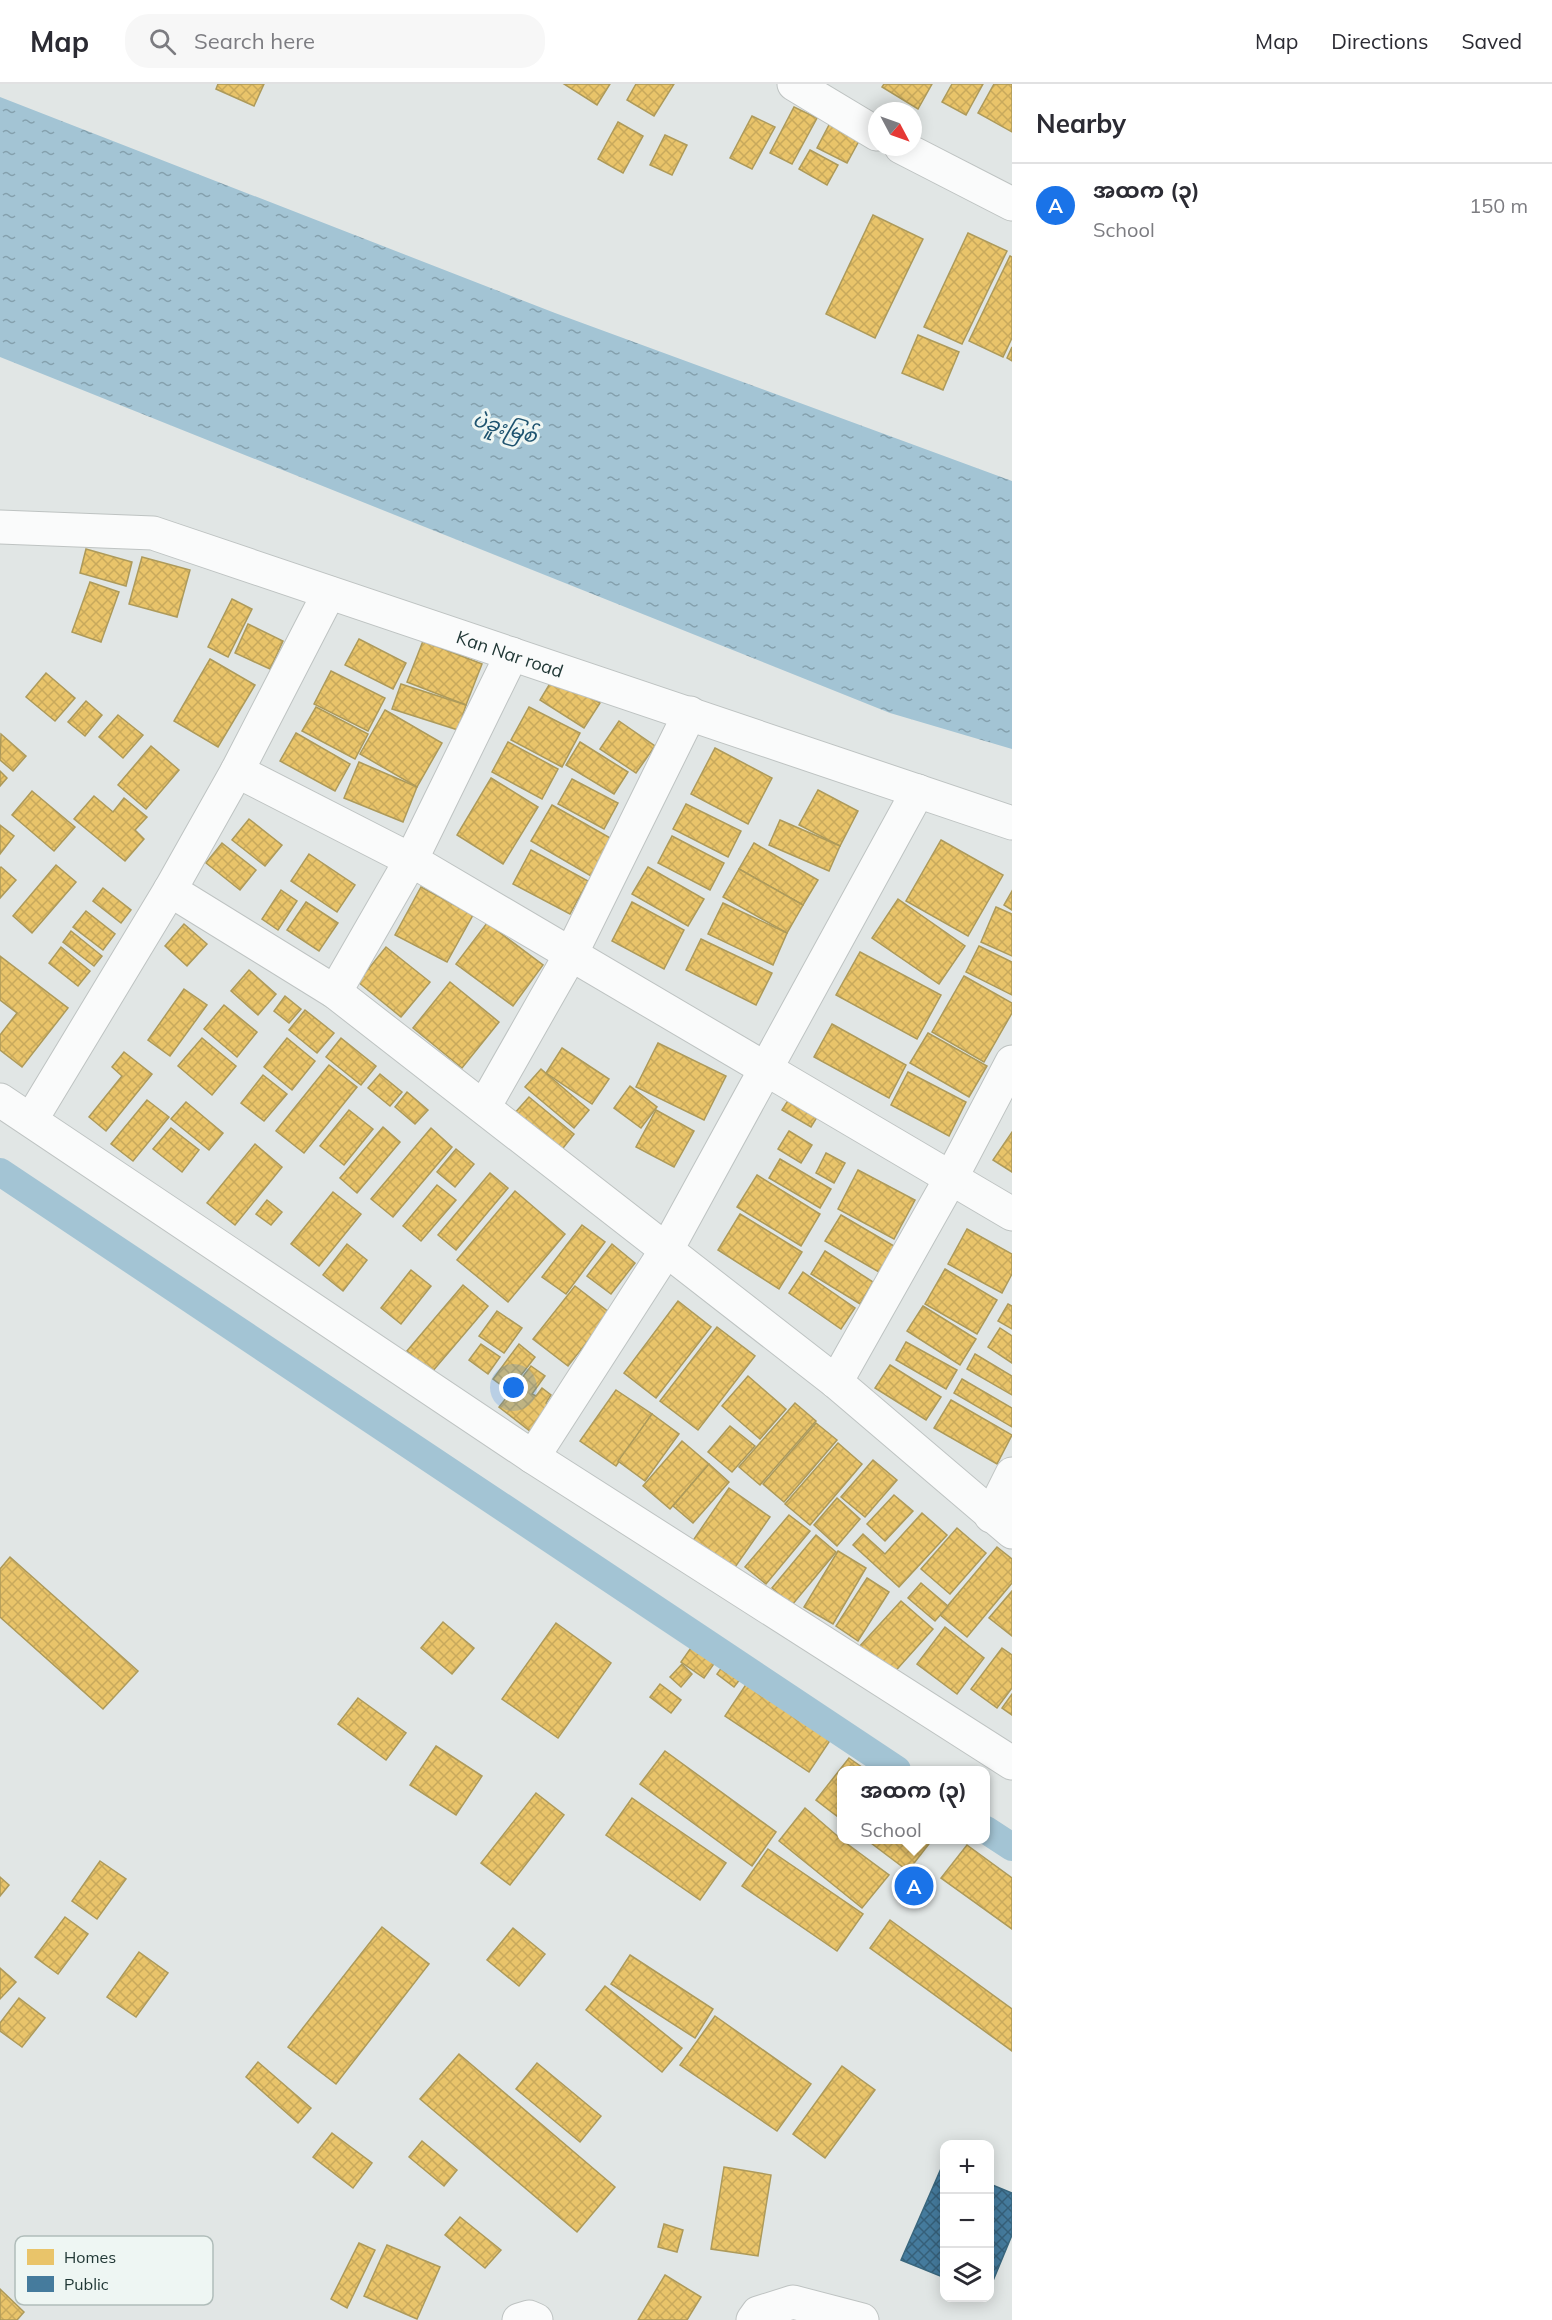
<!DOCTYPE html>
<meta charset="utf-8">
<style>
body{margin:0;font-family:Mulish,"Noto Sans Myanmar",sans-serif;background:#f7f7f7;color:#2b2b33}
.controls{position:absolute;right:18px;bottom:18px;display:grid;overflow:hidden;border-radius:12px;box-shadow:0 3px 15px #0003}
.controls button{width:54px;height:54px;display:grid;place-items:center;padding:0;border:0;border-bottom:2px solid #e1e1e2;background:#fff;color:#2b2b33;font:30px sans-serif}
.compass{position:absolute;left:868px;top:18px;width:54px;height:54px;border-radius:50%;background:#fff;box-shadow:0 3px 15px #0003;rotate:131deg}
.you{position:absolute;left:514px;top:1304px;width:21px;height:21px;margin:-15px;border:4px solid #fff;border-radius:50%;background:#1a73e8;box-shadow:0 0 0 9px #1a73e833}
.badge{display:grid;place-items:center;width:39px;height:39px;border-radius:50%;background:#1a73e8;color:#fff;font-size:20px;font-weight:700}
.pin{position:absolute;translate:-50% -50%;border:3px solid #fff;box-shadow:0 2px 6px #0006}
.popup{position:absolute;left:837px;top:1682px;width:153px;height:78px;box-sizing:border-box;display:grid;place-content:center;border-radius:12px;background:#fff;filter:drop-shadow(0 2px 4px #0005);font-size:20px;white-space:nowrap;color:#7c7c81}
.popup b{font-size:22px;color:#2b2b33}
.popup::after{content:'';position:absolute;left:50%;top:100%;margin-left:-12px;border:12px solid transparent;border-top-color:#fff}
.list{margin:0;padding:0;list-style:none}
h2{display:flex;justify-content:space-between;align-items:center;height:78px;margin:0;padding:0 24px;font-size:26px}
h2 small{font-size:20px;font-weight:400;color:#7c7c81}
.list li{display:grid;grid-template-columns:39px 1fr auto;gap:18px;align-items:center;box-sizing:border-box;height:84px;padding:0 24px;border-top:2px solid #e1e1e2}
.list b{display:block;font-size:22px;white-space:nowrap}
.list p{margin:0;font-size:20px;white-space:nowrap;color:#7c7c81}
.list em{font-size:20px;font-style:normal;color:#7c7c81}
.icon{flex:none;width:33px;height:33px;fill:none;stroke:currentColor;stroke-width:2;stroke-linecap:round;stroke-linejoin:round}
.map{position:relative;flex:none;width:1012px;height:2236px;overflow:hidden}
header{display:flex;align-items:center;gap:36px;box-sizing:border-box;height:84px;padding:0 30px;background:#fff;border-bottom:2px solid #e1e1e2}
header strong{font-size:28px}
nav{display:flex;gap:33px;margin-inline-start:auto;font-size:21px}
.search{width:420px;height:54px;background:#f7f7f7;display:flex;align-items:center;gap:15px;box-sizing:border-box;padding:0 21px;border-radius:24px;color:#7c7c81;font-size:22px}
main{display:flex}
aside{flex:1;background:#fff}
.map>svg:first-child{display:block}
.water{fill:url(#water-ripples)}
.homes{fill:url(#homes-cross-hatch);stroke:#ad9a5a;stroke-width:1.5}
.public{fill:url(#public-cross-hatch);stroke:#3a677e;stroke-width:1.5}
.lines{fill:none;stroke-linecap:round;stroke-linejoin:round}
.canal{stroke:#a3c4d4;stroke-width:28}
.minor-casing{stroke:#bec3c2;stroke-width:35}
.minor{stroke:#fafbfb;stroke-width:33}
.labels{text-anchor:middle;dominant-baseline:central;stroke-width:6;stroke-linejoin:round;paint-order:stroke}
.street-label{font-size:18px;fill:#203735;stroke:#eef6f3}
.water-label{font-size:20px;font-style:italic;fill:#1e536f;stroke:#eef6f3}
.key{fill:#eef6f3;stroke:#b0bdba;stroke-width:1.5}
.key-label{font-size:16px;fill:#203735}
</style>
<header>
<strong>Map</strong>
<div class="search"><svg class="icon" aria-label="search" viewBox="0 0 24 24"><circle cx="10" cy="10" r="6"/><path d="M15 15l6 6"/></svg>Search here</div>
<nav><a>Map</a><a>Directions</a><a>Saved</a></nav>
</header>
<main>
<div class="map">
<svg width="1012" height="2236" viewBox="0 0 1012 2236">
<defs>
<pattern id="water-ripples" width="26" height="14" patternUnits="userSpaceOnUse" patternTransform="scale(1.5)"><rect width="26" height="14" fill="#a3c4d4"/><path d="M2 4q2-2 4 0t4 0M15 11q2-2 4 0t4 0" fill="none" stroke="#84a0ad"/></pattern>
<pattern id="homes-cross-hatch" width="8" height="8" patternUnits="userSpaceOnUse" patternTransform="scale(1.5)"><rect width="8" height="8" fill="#e9c46a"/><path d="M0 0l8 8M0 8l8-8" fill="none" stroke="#c8a95c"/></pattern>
<pattern id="public-cross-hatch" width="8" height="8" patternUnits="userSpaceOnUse" patternTransform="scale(1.5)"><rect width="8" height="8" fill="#457b9d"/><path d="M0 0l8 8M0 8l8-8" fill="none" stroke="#36607a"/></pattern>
</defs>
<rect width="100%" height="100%" fill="#e1e6e5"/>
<!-- water -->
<path class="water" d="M0,13L555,229L1012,397V665L890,629L0,273Z"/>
<!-- homes -->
<g class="homes">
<path d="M218,0H264L254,22L216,5Z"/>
<path d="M564,0H610L597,21Z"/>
<path d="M636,0H674L654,32L627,16Z"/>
<path d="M884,0H932L918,25L882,3Z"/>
<path d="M952,0H983L966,31L942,18Z"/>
<path d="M994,0H1012V48L978,29Z"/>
<path d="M794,23L817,34L792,80L770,69Z"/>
<path d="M752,32L775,43L752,85L730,74Z"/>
<path d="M618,38L643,52L623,89L598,75Z"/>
<path d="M830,39L860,55L847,79L817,64Z"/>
<path d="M665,51L687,61L672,91L650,81Z"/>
<path d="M810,66L838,81L827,101L799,85Z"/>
<path d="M873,131L923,155L875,254L826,230Z"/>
<path d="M968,149L1007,167L962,260L924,243Z"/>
<path d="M1010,172L1012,173V254L1003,273L969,257Z"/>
<path d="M918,251L959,268L943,306L902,289Z"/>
<path d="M1012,263V277L1007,274Z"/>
<path d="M86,465L132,478L126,502L80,489Z"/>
<path d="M142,473L190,486L177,533L129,520Z"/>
<path d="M90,498L119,508L101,558L72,548Z"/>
<path d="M232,515L252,525L228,573L208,563Z"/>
<path d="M248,540L283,557L270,585L235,569Z"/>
<path d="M359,555L406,579L393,605L345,581Z"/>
<path d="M423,557L482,580L466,621L407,598Z"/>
<path d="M210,575L255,601L218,663L174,637Z"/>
<path d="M331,587L385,614L368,647L314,620Z"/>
<path d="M46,589L75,614L55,637L26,613Z"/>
<path d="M555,591L600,619L584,644L540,616Z"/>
<path d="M401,600L466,621L458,646L392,625Z"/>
<path d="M86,617L102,631L85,652L68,638Z"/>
<path d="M316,623L368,650L355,675L302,647Z"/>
<path d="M529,623L580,649L562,683L511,656Z"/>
<path d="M385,626L442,659L417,703L360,670Z"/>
<path d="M118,631L143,651L123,674L99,653Z"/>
<path d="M619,637L655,662L636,689L600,665Z"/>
<path d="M296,649L350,680L335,707L280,677Z"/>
<path d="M1,650L26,672L13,687L0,676Z"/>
<path d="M508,658L558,685L542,715L492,688Z"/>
<path d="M580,658L628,688L614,710L566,681Z"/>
<path d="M151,662L179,686L146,725L118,701Z"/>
<path d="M715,664L772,694L748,740L691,710Z"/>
<path d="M359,678L417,703L403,738L344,714Z"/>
<path d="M0,687L7,694L0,702Z"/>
<path d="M491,694L538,723L503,780L457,751Z"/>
<path d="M572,695L618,719L604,745L558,720Z"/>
<path d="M818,706L858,727L840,762L799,741Z"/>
<path d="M32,707L75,743L54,767L12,731Z"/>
<path d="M94,712L113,728L124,714L147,733L135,746L144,755L125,777L74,735Z"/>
<path d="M686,720L741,747L728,773L673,745Z"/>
<path d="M552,721L612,755L591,792L531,757Z"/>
<path d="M249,735L282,761L265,782L232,756Z"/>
<path d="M780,736L840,762L829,787L769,761Z"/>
<path d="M0,741L14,752L0,770Z"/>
<path d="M672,752L724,779L710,806L658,779Z"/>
<path d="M941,756L1003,791L968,852L906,817Z"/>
<path d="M222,759L256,786L240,806L206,779Z"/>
<path d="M754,759L818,796L803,821L739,785Z"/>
<path d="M531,766L588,797L570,830L513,800Z"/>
<path d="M309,770L355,801L337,828L291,797Z"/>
<path d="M56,781L76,798L32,849L13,832Z"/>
<path d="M1,783L16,796L0,814V784Z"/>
<path d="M648,783L704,815L688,842L632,810Z"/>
<path d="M739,785L803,821L787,849L723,813Z"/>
<path d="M421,803L473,831L447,878L395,851Z"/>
<path d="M103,804L131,826L121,839L93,817Z"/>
<path d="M281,806L297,817L278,846L262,835Z"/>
<path d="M1012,807V826L1004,821Z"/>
<path d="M898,815L965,862L939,900L872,854Z"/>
<path d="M306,818L338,839L319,867L287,846Z"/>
<path d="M632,818L684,846L664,885L612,857Z"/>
<path d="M723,819L787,849L773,881L708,850Z"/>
<path d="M996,823L1012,830V872L981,858Z"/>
<path d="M86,827L115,850L103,866L73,843Z"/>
<path d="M487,839L543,881L513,922L456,880Z"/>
<path d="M184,840L207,860L187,882L165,862Z"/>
<path d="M71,847L102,872L94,882L63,858Z"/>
<path d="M701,855L772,889L756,921L686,886Z"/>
<path d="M979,862L1012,878V911L966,888Z"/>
<path d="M61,863L90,887L78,902L49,879Z"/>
<path d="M386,863L430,898L401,933L358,898Z"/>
<path d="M860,868L941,911L917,955L836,911Z"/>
<path d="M0,872L68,924L22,983L0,966V951L17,929L0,916Z"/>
<path d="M249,886L276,910L258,931L231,907Z"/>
<path d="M964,892L1012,919V929L984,978L932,948Z"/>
<path d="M450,898L499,938L462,984L413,944Z"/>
<path d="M184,905L207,921L170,972L148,956Z"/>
<path d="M285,912L301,925L289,939L274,927Z"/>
<path d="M224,921L257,948L237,973L204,945Z"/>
<path d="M305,926L334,949L317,969L289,946Z"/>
<path d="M832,940L906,981L889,1014L814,973Z"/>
<path d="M928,949L987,982L969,1013L910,979Z"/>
<path d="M202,954L236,982L212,1011L178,982Z"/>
<path d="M287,954L315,977L292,1006L264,983Z"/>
<path d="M341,954L376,982L361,1001L326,973Z"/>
<path d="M658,959L726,992L704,1036L636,1003Z"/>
<path d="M562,964L609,995L592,1020L546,989Z"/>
<path d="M124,968L152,990L106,1047L89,1033L122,992L112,983Z"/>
<path d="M329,981L357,1003L304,1069L276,1047Z"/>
<path d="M541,985L589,1026L574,1044L525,1003Z"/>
<path d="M908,988L966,1018L949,1052L891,1021Z"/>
<path d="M380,990L402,1008L390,1022L368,1004Z"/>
<path d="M263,991L287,1010L264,1037L241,1019Z"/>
<path d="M630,1002L657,1023L641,1044L614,1024Z"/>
<path d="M794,1007L822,1025L811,1043L782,1026Z"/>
<path d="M407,1008L428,1026L415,1040L395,1023Z"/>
<path d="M529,1013L574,1050L560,1068L514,1030Z"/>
<path d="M147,1016L169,1033L133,1077L111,1060Z"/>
<path d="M186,1018L223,1049L209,1066L171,1035Z"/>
<path d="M349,1026L373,1045L344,1081L320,1062Z"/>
<path d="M656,1026L694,1047L674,1083L636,1063Z"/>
<path d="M383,1043L400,1058L357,1109L340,1094Z"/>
<path d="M171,1044L199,1066L182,1088L153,1065Z"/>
<path d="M431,1044L452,1063L393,1133L371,1115Z"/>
<path d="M789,1047L812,1061L801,1079L778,1065Z"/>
<path d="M1012,1048V1088L993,1076Z"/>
<path d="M255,1060L282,1083L235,1141L207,1119Z"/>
<path d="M456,1065L474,1080L455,1103L437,1088Z"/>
<path d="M826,1069L845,1079L834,1099L816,1089Z"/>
<path d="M780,1075L831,1105L820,1124L769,1094Z"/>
<path d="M858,1086L915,1116L894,1155L838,1125Z"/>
<path d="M490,1089L508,1104L456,1166L438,1151Z"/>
<path d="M757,1091L820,1130L801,1162L737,1123Z"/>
<path d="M437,1101L456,1116L421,1157L403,1142Z"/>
<path d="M515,1107L565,1150L508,1218L457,1176Z"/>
<path d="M333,1108L361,1130L319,1182L291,1160Z"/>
<path d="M267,1116L282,1128L271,1141L256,1130Z"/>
<path d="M740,1130L802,1168L779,1205L718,1166Z"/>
<path d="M841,1131L894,1162L879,1188L825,1157Z"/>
<path d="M582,1141L605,1158L566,1210L542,1193Z"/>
<path d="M967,1145L1012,1170V1190L1002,1209L948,1180Z"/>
<path d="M347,1160L367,1176L343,1207L323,1191Z"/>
<path d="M612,1160L635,1179L611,1210L587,1192Z"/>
<path d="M825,1167L873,1198L860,1220L811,1190Z"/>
<path d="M945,1185L997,1216L977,1250L925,1220Z"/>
<path d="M411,1186L431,1202L401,1240L381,1224Z"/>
<path d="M803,1188L855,1224L841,1245L789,1209Z"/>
<path d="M463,1201L488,1222L432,1288L407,1267Z"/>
<path d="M575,1202L610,1229L568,1282L533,1255Z"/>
<path d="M678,1217L711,1243L656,1314L624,1289Z"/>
<path d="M1008,1220L1012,1222V1245L998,1237Z"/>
<path d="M923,1222L976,1255L960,1281L907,1247Z"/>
<path d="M497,1227L522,1244L504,1269L479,1252Z"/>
<path d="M717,1243L755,1272L698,1346L660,1317Z"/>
<path d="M1000,1244L1012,1252V1279L988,1263Z"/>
<path d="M906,1258L957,1286L946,1305L896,1276Z"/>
<path d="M481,1260L500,1273L488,1290L469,1276Z"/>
<path d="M519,1260L535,1273L509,1307L493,1295Z"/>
<path d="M975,1270L1012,1292V1311L967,1285Z"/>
<path d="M890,1281L941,1313L926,1336L875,1304Z"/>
<path d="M531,1282L545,1292L532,1310L536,1312L542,1304L551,1311L546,1319L550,1322L531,1348L499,1323Z"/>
<path d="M748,1292L786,1325L760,1355L722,1322Z"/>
<path d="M962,1295L1012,1324V1343L954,1309Z"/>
<path d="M616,1306L652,1330L616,1382L580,1357Z"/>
<path d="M951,1316L1012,1351L997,1380L934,1344Z"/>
<path d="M795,1319L816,1337L760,1401L739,1383Z"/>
<path d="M652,1330L679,1350L645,1397L618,1377Z"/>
<path d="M816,1339L837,1356L784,1418L763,1400Z"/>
<path d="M730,1342L755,1362L732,1388L708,1368Z"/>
<path d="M682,1357L709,1380L670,1425L643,1402Z"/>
<path d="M838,1359L862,1380L810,1441L785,1420Z"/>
<path d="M873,1376L897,1396L865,1433L841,1413Z"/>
<path d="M709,1380L729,1398L693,1439L673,1422Z"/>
<path d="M729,1404L770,1433L733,1486L692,1458Z"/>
<path d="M894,1411L913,1427L885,1457L867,1440Z"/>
<path d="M837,1414L860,1435L837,1462L814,1441Z"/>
<path d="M922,1429L947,1451L899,1503L853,1461L863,1450L885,1470Z"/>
<path d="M789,1431L810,1447L766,1500L745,1483Z"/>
<path d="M957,1444L986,1469L950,1510L921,1485Z"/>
<path d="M816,1451L836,1468L792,1521L772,1504Z"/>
<path d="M997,1463L1012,1475V1499L967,1553L940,1531Z"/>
<path d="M838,1467L866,1484L833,1540L804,1523Z"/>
<path d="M10,1473L138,1587L103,1625L0,1533V1485Z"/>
<path d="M867,1494L889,1508L858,1557L836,1542Z"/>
<path d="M921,1499L948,1522L935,1537L908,1514Z"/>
<path d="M1012,1507V1552L989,1534Z"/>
<path d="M901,1517L933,1545L891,1592L859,1563Z"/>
<path d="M443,1538L474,1564L452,1590L421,1564Z"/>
<path d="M556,1539L611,1579L558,1654L502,1615Z"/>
<path d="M945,1543L984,1574L957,1610L917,1580Z"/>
<path d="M695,1558L718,1574L704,1594L681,1578Z"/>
<path d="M1002,1564L1012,1571V1604L997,1624L971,1605Z"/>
<path d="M727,1576L744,1590L734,1603L717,1590Z"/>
<path d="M682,1580L692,1590L681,1603L670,1593Z"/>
<path d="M749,1596L833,1652L809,1688L725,1632Z"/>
<path d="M660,1600L681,1616L671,1629L650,1613Z"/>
<path d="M1012,1610V1631L1002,1624Z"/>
<path d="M358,1614L406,1649L386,1676L338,1640Z"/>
<path d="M436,1662L482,1692L456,1731L410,1701Z"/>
<path d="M665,1667L776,1748L752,1782L640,1700Z"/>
<path d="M849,1674L866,1686H842V1736L816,1716Z"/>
<path d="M536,1709L564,1731L510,1801L481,1779Z"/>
<path d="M632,1714L726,1779L700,1816L606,1751Z"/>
<path d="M805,1724L842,1756L889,1791L862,1824L779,1757Z"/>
<path d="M867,1756H932L908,1787Z"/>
<path d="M967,1761L1012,1794V1845L941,1794Z"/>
<path d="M768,1765L863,1830L837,1867L742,1802Z"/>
<path d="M100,1777L126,1795L97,1835L72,1817Z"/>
<path d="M0,1793L9,1801L0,1812Z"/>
<path d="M65,1833L88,1850L58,1890L35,1873Z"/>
<path d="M890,1836L1012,1925V1967L870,1864Z"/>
<path d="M382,1843L429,1880L336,2000L288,1963Z"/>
<path d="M513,1844L545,1870L519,1902L487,1876Z"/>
<path d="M139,1868L168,1889L136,1933L107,1913Z"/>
<path d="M630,1871L713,1925L695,1954L611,1900Z"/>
<path d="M0,1884L16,1898L0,1915Z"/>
<path d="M605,1902L682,1964L662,1988L586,1926Z"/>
<path d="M19,1914L45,1934L22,1963L0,1947V1939Z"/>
<path d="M715,1932L811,2000L777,2047L680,1981Z"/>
<path d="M459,1970L615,2103L577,2148L420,2015Z"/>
<path d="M258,1978L311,2024L298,2039L246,1993Z"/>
<path d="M537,1979L601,2032L580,2058L516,2005Z"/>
<path d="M842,1982L875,2006L825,2074L793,2050Z"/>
<path d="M332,2049L372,2079L353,2104L313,2073Z"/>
<path d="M422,2057L457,2086L444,2102L409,2073Z"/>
<path d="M724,2083L771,2091L758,2172L711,2165Z"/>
<path d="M460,2133L501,2166L485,2184L445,2151Z"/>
<path d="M664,2140L683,2146L677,2168L658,2163Z"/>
<path d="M359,2159L375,2166L347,2224L331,2215Z"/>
<path d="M387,2161L440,2183L417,2235L364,2212Z"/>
<path d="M665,2191L701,2213L687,2236H638Z"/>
<path d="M0,2205L24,2228L17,2236H0Z"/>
</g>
<!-- public -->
<g class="public">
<path d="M943,2080H945V2194L901,2176Z"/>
<path d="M990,2100L1012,2109V2151L990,2204Z"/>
</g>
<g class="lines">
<!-- canal -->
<g class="canal">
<path d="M0,1088L897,1686"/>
<path d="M986,1746L1012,1763"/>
</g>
<!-- minor casing -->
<g class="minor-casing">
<g id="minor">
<path d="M794,0L877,50"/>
<path d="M901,63L1012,120"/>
<path id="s1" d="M0,443L153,449L1012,739"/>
<path d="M237,687L411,776L1012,1130"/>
<path d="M170,806L335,908L836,1298L1012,1448"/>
<path d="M335,908L411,776L512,570"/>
<path d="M0,1016L533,1373L1012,1679"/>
<path d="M484,1023L571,870L690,629"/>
<path d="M31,1036L170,806L237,687L329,509"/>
<path d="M836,1298L951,1094L1012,978"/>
<path d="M533,1373L667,1165L918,707"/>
<path d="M991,1432L1012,1390"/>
<path d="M519,2236L529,2233L536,2236"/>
<path d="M753,2236L758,2229L793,2218L862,2236"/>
</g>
</g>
<!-- minor -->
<use href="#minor" class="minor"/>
</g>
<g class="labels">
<!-- street labels -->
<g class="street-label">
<text stroke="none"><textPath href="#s1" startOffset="530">Kan Nar road</textPath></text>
</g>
<!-- water labels -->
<g class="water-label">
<text transform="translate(505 343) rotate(16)">ပဲခူးမြစ်</text>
</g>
</g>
<!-- legend -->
<rect x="15" y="2152" width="198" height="69" rx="9" class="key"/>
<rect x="27" y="2165" width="27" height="16" fill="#e9c46a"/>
<rect x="27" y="2192" width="27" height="16" fill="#457b9d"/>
<g class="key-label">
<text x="64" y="2179">Homes</text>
<text x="64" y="2206">Public</text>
</g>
</svg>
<div class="controls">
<button>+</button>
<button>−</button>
<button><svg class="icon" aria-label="layers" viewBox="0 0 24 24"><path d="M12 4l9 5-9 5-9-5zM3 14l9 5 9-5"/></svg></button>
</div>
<svg class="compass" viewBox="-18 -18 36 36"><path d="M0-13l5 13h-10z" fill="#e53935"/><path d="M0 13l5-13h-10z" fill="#7c7c81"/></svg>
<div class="you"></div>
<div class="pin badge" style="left:914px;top:1802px">A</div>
<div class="popup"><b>အထက (၃)</b>School</div>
</div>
<aside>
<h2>Nearby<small></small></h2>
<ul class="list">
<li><span class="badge">A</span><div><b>အထက (၃)</b><p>School</p></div><em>150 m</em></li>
</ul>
</aside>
</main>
